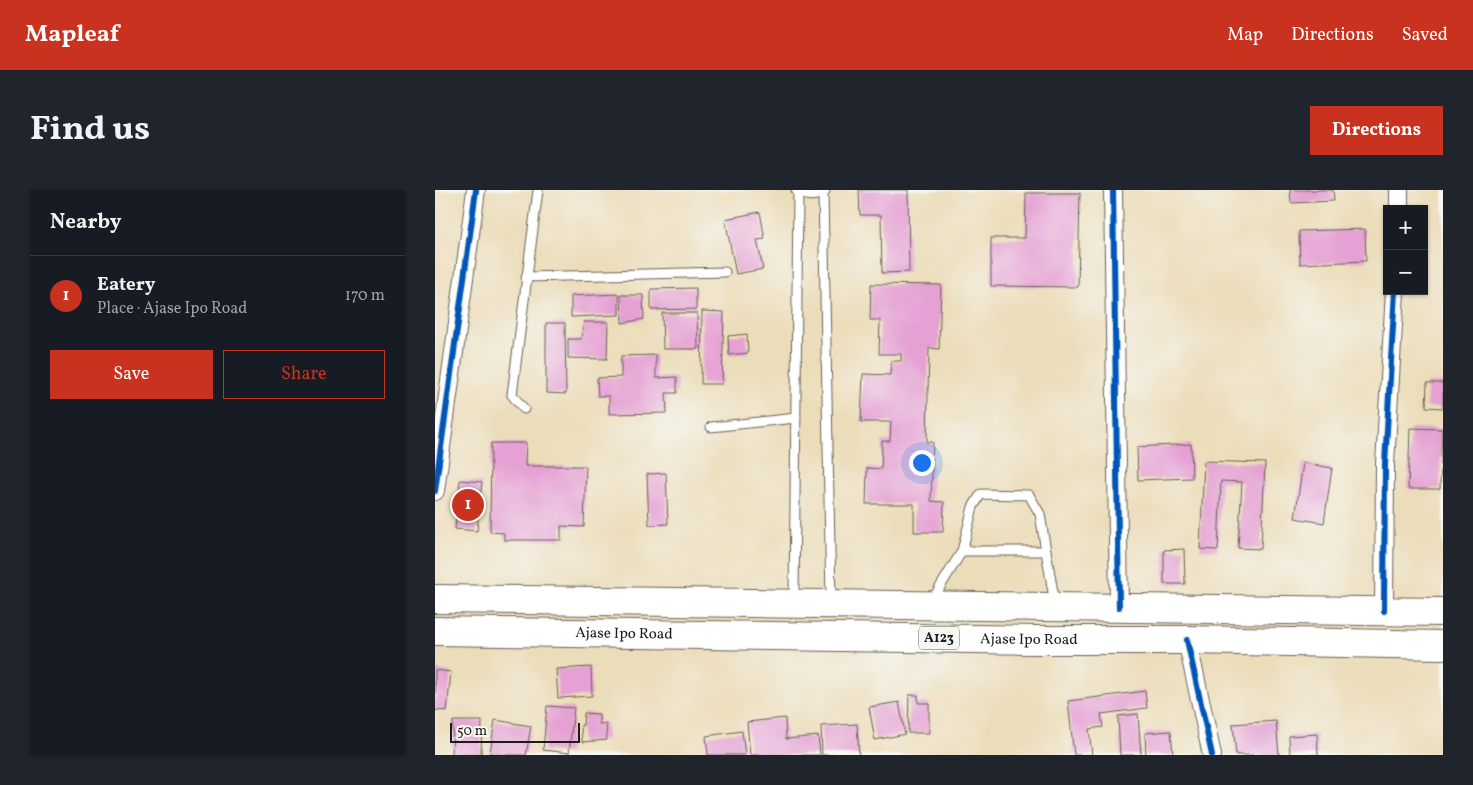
<!DOCTYPE html>
<meta charset="utf-8">
<style>
body{margin:0;font-family:Vollkorn,serif;background:#20242c;color:#f1f3f6}
.controls{position:absolute;right:15px;top:15px;display:grid;overflow:hidden;border-radius:0px;box-shadow:0 1px 4px #0004}
.controls button{width:45px;height:45px;display:grid;place-items:center;padding:0;border:0;border-bottom:1px solid #363941;background:#171b24;color:#f1f3f6;font:25px sans-serif}
.scale{position:absolute;left:15px;bottom:12px;width:130px;box-sizing:border-box;padding-left:5px;border:2px solid #1c1c1c;border-top:0;font-size:14px;line-height:18px;white-space:nowrap;color:#1c1c1c;-webkit-text-stroke:4px #f6f6f2;paint-order:stroke}
.you{position:absolute;left:486px;top:272px;width:18px;height:18px;margin:-12px;border:4px solid #fff;border-radius:50%;background:#1a73e8;box-shadow:0 0 0 8px #1a73e833}
.badge{display:grid;place-items:center;width:32px;height:32px;border-radius:50%;background:#c8321e;color:#fff;font-size:16px;font-weight:700}
.pin{position:absolute;translate:-50% -50%;border:2px solid #fff;box-shadow:0 1px 5px #0006}
.list{margin:0;padding:0;list-style:none}
h2{display:flex;justify-content:space-between;align-items:center;height:65px;margin:0;padding:0 20px;font-size:21px}
h2 small{font-size:16px;font-weight:400;color:#9ea1a6}
.list li{display:grid;grid-template-columns:32px 1fr auto;gap:15px;align-items:center;box-sizing:border-box;height:80px;padding:0 20px;border-top:1px solid #363941}
.list b{display:block;font-size:19px;white-space:nowrap}
.list p{margin:0;font-size:16px;white-space:nowrap;color:#9ea1a6}
.list em{font-size:16px;font-style:normal;color:#9ea1a6}
.actions{display:flex;gap:10px;padding:15px 20px}
.actions a{flex:1;padding:11px 0;border:1px solid #c8321e;border-radius:0px;text-align:center;font-size:18px;color:#c8321e}
.actions .main{background:#c8321e;color:#fff}
.map{position:relative;flex:none;width:1008px;height:565px;overflow:hidden;border-radius:0px}
header{display:flex;align-items:center;gap:30px;box-sizing:border-box;height:70px;padding:0 25px;background:#c8321e;color:#fff}
header strong{font-size:24px}
nav{display:flex;gap:28px;margin-inline-start:auto;font-size:18px}
.intro{display:flex;align-items:center;justify-content:space-between;box-sizing:border-box;height:120px;padding:0 30px}
h1{margin:0;font-size:35px}
.button{padding:12px 22px;border-radius:0px;background:#c8321e;color:#fff;font-size:18px;font-weight:700}
main{display:flex;gap:30px;padding:0 30px}
aside{flex:1;background:#171b24;border-radius:0px;box-shadow:0 1px 4px #0004}
.map>svg:first-child{display:block}
.building{fill:#e5a1d3}
.lines{fill:none;stroke-linecap:round;stroke-linejoin:round}
.service-casing{stroke:#656053;stroke-width:11}
.minor-casing{stroke:#656053;stroke-width:20}
.trunk-casing{stroke:#656053;stroke-width:30}
.service{stroke:#fff;stroke-width:9}
.minor{stroke:#fff;stroke-width:18}
.trunk{stroke:#fff;stroke-width:28}
.cycleway-casing{stroke:#f6f6f2;stroke-width:9}
.cycleway{stroke:#0057b8;stroke-width:6}
.labels{text-anchor:middle;dominant-baseline:central;stroke-width:4.5;stroke-linejoin:round;paint-order:stroke}
.shield{fill:#f6f6f2;stroke:#5d5d5c;stroke-width:1}
.shield-label{font-size:14px;font-weight:bold;fill:#1c1c1c}
.street-label{font-size:15px;fill:#1c1c1c;stroke:#f6f6f2}
</style>
<header>
<strong>Mapleaf</strong>
<nav><a>Map</a><a>Directions</a><a>Saved</a></nav>
</header>
<div class="intro"><h1>Find us</h1><a class="button">Directions</a></div>
<main>
<aside>
<h2>Nearby<small></small></h2>
<ul class="list">
<li><span class="badge">1</span><div><b>Eatery</b><p>Place · Ajase Ipo Road</p></div><em>170 m</em></li>
</ul>
<div class="actions"><a class="main">Save</a><a>Share</a></div>
</aside>
<div class="map">
<svg width="1008" height="565" viewBox="0 0 1008 565">
<rect width="100%" height="100%" fill="#f6f6f2"/>
<filter id="ink" filterUnits="userSpaceOnUse"><feTurbulence type="fractalNoise" baseFrequency=".02" numOctaves="2"/><feDisplacementMap in="SourceGraphic" scale="10" xChannelSelector="R" yChannelSelector="G"/><feConvolveMatrix kernelMatrix="1 2 1 2 8 2 1 2 1" color-interpolation-filters="sRGB"/></filter>
<filter id="wash" filterUnits="userSpaceOnUse"><feTurbulence type="fractalNoise" baseFrequency=".0096" numOctaves="4" result="noise"/><feDisplacementMap in="SourceGraphic" scale="20" xChannelSelector="R" yChannelSelector="G"/><feGaussianBlur stdDeviation="1.12" result="paint"/><feColorMatrix in="noise" values="0 0 0 0 0 0 0 0 0 0 0 0 0 0 0 0 0 1.4 0 .05"/><feComposite in="paint" operator="in"/></filter>
<g filter="url(#wash)">
<rect width="100%" height="100%" fill="#ecddba"/>
<g id="blocks">
<!-- building -->
<g class="building">
<path d="M424,0H473L474,82L447,83L446,25H425Z"/>
<path d="M855,0H898L899,11L856,13Z"/>
<path d="M591,3H645L643,97L556,96V48H590Z"/>
<path d="M325,22L330,49L322,50L328,79L301,84L290,29Z"/>
<path d="M930,39L931,71L865,74L864,41Z"/>
<path d="M436,94L506,95L504,159L494,158L492,252H498L496,311L509,312L508,342H479V314H431L432,278L446,279L447,251H455L456,232H426L428,184L455,185L456,171H466V164H444L445,130H435Z"/>
<path d="M261,98V119L216,120V99Z"/>
<path d="M184,104V125L136,127V106Z"/>
<path d="M186,105H208L209,129L187,133Z"/>
<path d="M267,121L289,122L287,194H266Z"/>
<path d="M227,123H262L263,159H228Z"/>
<path d="M149,132H173L172,169L133,168V149H146Z"/>
<path d="M111,133H130L131,204L111,203Z"/>
<path d="M312,144L313,163L294,165L293,146Z"/>
<path d="M221,165V188L242,187V203H231L232,223L174,224V206H163L162,188L186,187V166Z"/>
<path d="M992,193H1008V218L991,217Z"/>
<path d="M975,238L1007,239L1005,299H973Z"/>
<path d="M56,253H91L90,276H151L149,337L126,336V350H69V343L55,342Z"/>
<path d="M756,254L757,288L703,290L702,257Z"/>
<path d="M769,271L830,273L826,359L803,358L807,292L786,291L783,360L765,359Z"/>
<path d="M868,273L897,278L889,333L860,328Z"/>
<path d="M231,283L233,334L214,335L212,284Z"/>
<path d="M25,290L47,292L42,341L20,339Z"/>
<path d="M749,359L750,394H729V360Z"/>
<path d="M156,477L157,506L123,508L121,479Z"/>
<path d="M0,480L16,482L12,521L0,520Z"/>
<path d="M710,501L712,518L666,524L668,537L654,539L657,565H639L633,511Z"/>
<path d="M474,505H483V513H494V543H473Z"/>
<path d="M464,512L470,544L440,550L434,517Z"/>
<path d="M112,516L139,518L134,563L108,560Z"/>
<path d="M149,523L164,524V534L171,533L172,550L147,552L146,535H148Z"/>
<path d="M703,524L706,565H685L683,526Z"/>
<path d="M350,528L351,549L383,546L385,565H315L312,532Z"/>
<path d="M60,530L96,536L91,565H67L55,563Z"/>
<path d="M18,531H47L46,565H17Z"/>
<path d="M841,531L844,565H801L798,534Z"/>
<path d="M422,534L424,565H387L386,536Z"/>
<path d="M307,541L310,565H273L271,546Z"/>
<path d="M736,541L738,565H711L710,543Z"/>
<path d="M882,544L883,565H855L854,546Z"/>
</g>
</g>
</g>
<g filter="url(#ink)">
<use href="#blocks" fill-opacity="0" stroke="#656053" stroke-width="1"/>
<g class="lines">
<!-- service casing -->
<g class="service-casing">
<g id="service">
<path d="M361,0C370,7 381,8 390,1"/>
<path d="M388,3L396,410"/>
<path d="M91,87L290,82"/>
<path d="M89,219L77,205L103,0"/>
<path d="M276,237L361,228"/>
<path d="M527,361L538,317L546,304L594,305L605,324L611,361"/>
<path d="M359,412L363,2"/>
<path d="M496,412L527,361H611L620,414"/>
</g>
</g>
<!-- minor casing -->
<g class="minor-casing">
<g id="minor">
<path d="M678,0L684,417"/>
<path d="M964,19V0"/>
<path d="M0,301L41,0"/>
<path d="M949,421L950,274L960,101"/>
<path d="M752,450L777,565"/>
</g>
</g>
<!-- trunk casing -->
<g class="trunk-casing">
<g id="trunk">
<path d="M0,409L1008,422"/>
<path id="s1" d="M0,441L600,450H752L1008,455"/>
</g>
</g>
<!-- service -->
<use href="#service" class="service"/>
<!-- minor -->
<use href="#minor" class="minor"/>
<!-- trunk -->
<use href="#trunk" class="trunk"/>
<!-- cycleway casing -->
<g class="cycleway-casing">
<g id="cycleway">
<path d="M678,0L684,417"/>
<path d="M0,301L41,0"/>
<path d="M949,421L950,274L960,101"/>
<path d="M752,450L777,565"/>
</g>
</g>
<!-- cycleway -->
<use href="#cycleway" class="cycleway"/>
</g>
</g>
<g class="labels">
<!-- shield labels -->
<rect class="shield" x="484" y="436.5" width="40" height="23" rx="4"/>
<g class="shield-label">
<text x="504" y="448">A123</text>
</g>
<!-- street labels -->
<g class="street-label">
<text stroke="none"><textPath href="#s1" startOffset="189">Ajase Ipo Road</textPath></text>
<text stroke="none"><textPath href="#s1" startOffset="594">Ajase Ipo Road</textPath></text>
</g>
</g>
</svg>
<div class="controls">
<button>+</button>
<button>−</button>
</div>
<div class="scale">50 m</div>
<div class="you"></div>
<div class="pin badge" style="left:33px;top:315px">1</div>
</div>
</main>
